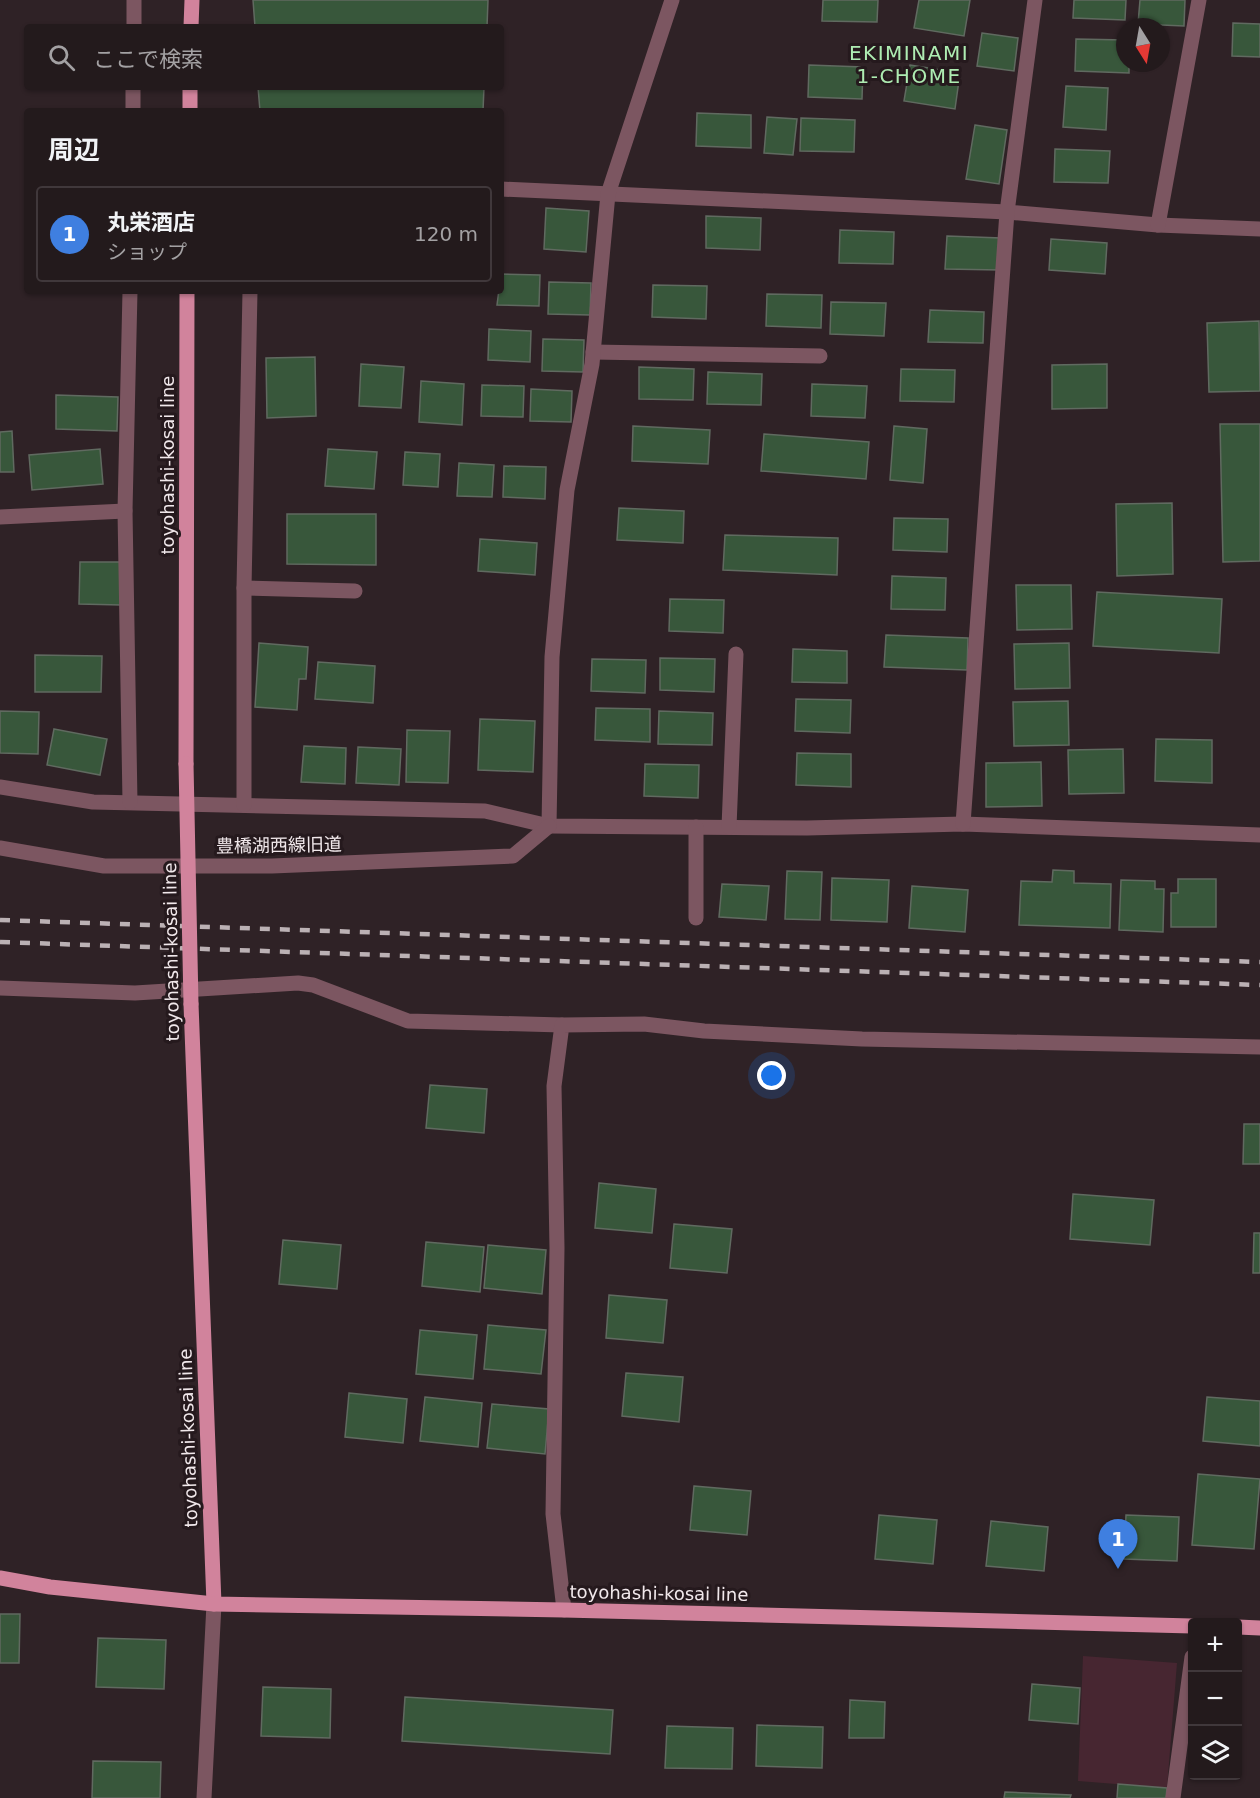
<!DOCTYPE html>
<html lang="ja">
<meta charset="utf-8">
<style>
body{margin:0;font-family:"DejaVu Sans","Noto Sans JP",sans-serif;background:#2f2729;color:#f1f3f6}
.controls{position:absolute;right:18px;bottom:18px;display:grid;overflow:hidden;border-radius:6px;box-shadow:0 2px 4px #0004}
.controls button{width:54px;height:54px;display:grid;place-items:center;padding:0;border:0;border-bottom:2px solid #40383b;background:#231a1c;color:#f1f3f6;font:30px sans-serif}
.compass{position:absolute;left:1116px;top:18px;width:54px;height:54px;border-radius:50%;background:#231a1c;box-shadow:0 2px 4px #0004;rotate:169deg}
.you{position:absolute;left:772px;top:1076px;width:21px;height:21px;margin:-15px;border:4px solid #fff;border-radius:50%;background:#1a73e8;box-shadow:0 0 0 9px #1a73e833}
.badge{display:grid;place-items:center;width:39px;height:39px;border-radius:50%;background:#0f766e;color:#fff;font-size:20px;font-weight:700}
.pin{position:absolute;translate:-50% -50px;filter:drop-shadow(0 2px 3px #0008)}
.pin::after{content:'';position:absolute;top:32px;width:21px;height:18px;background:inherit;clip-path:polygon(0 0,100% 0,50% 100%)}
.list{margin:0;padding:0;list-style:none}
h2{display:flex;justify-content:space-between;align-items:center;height:78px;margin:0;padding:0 24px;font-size:26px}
h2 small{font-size:20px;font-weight:400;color:#a3a1a3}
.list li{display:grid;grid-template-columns:39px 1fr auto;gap:18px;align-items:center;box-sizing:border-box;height:96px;margin:0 12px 12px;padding:0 12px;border:2px solid #40383b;border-radius:6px}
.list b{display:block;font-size:22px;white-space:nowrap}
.list p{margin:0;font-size:20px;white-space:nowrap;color:#a3a1a3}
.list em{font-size:20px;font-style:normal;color:#a3a1a3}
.icon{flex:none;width:33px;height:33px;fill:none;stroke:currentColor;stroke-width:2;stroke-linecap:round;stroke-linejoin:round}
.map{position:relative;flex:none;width:1260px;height:1798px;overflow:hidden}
.search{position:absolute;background:#231a1c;box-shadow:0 2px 4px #0004;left:24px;top:24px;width:480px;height:66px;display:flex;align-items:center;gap:15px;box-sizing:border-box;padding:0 21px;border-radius:6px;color:#a3a1a3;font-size:22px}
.panel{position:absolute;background:#231a1c;box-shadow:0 2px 4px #0004;left:24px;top:108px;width:480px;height:186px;border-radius:6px}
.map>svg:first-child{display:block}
.green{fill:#472631}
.building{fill:#38573b;stroke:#606a60;stroke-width:1.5}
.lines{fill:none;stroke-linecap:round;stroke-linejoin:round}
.minor{stroke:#7c5661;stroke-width:15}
.major{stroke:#d1839c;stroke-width:15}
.rail{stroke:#bbb1b4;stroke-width:4.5;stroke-dasharray:10 10;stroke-linecap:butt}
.major-bridge{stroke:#d1839c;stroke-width:15}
.labels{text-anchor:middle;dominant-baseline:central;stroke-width:6;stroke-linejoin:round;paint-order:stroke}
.street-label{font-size:18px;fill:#f1e8eb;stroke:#25191d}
.neighbourhood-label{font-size:20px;letter-spacing:1.5px;fill:#aeecb2;stroke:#25191d}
</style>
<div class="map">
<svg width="1260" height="1798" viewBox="0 0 1260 1798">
<rect width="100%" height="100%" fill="#2f2226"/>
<!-- green -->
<path class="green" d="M1083,1656L1177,1663L1167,1788L1078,1781Z"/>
<!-- building -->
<g class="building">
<path d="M253,0H488L487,27H255Z"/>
<path d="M823,0H878L877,22L822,21Z"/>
<path d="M919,0H970L964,36L914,28Z"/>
<path d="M1074,0H1126L1125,20L1073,18Z"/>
<path d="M1140,0H1185L1184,26L1138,24Z"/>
<path d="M1233,23L1260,24V57L1232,56Z"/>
<path d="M982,33L1018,38L1014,71L977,66Z"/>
<path d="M1076,39L1125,40V63H1129V73L1075,71Z"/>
<path d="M809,65L863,67L862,99L808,97Z"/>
<path d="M910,65L960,73L955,109L904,101Z"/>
<path d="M1066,86L1108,88L1106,130L1063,127Z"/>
<path d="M258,87H484L483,111H260Z"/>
<path d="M697,113L751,115V148L696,146Z"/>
<path d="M767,117L797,119L793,155L764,153Z"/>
<path d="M801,118L855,120L854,152L800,151Z"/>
<path d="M975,125L1007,130L999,184L966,179Z"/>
<path d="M1055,149L1110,151L1108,183L1054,182Z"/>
<path d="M546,208L589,211L586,252L544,249Z"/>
<path d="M706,216L761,218L760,250L706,248Z"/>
<path d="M840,230L894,232L893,264L839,263Z"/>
<path d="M947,236L1001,238L1000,270L945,269Z"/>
<path d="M1051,239L1107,243L1105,274L1049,270Z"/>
<path d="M501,274L540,275L539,306L497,305Z"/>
<path d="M549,282L591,283L590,315L548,314Z"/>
<path d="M653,285L707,286L706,319L652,317Z"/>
<path d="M767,294L822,295L821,328L766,326Z"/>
<path d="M831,302L886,303L884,336L830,334Z"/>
<path d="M930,310L984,312L983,343L928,342Z"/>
<path d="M1259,321L1260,391L1209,392L1207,323Z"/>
<path d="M489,329L531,331L530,362L488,360Z"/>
<path d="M543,339L584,340L583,372L542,371Z"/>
<path d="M315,357L316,416L267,418L266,358Z"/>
<path d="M361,364L404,367L401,408L359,406Z"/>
<path d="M1107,364V408L1052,409V365Z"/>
<path d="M639,367L694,369L693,400L639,399Z"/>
<path d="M901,369L955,370L954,402L900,401Z"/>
<path d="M708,372L762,374L761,405L707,404Z"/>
<path d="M421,381L464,384L462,425L419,422Z"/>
<path d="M812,384L867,386L865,418L811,416Z"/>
<path d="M482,385L524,386L523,417L481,416Z"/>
<path d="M531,389L572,391L571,422L530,421Z"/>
<path d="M56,395L118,397L117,431L56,429Z"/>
<path d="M1220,424H1260V561L1223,562Z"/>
<path d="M633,426L710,430L708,464L632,461Z"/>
<path d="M894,426L927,429L923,483L890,480Z"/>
<path d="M12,431L14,472H0V432Z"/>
<path d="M764,434L869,442L866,479L761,471Z"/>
<path d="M100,449L103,484L32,490L29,455Z"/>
<path d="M328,449L377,452L374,489L325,486Z"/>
<path d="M405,452L440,454L438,487L403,485Z"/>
<path d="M459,463L494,465L492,497L457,496Z"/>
<path d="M504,466L546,467L545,499L503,497Z"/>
<path d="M1172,503L1173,574L1117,576L1116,504Z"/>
<path d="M619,508L684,511L683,543L617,540Z"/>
<path d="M287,514H376V565L287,564Z"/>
<path d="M894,518L948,519L947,552L893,550Z"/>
<path d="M725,535L838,538L837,575L723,570Z"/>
<path d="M480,539L537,543L535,575L478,571Z"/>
<path d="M80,562H122L121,605L79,604Z"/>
<path d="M892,576L946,578L945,610L891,609Z"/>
<path d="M1016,585H1071L1072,629L1017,630Z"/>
<path d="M1097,592L1222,599L1219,653L1093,646Z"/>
<path d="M670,599L724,600L723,633L669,631Z"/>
<path d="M886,635L968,638L967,670L884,667Z"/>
<path d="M259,643L308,647L306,679H299L297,710L255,707Z"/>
<path d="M1069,643L1070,688L1015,689L1014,644Z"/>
<path d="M793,649L847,651V683L792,682Z"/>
<path d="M35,655L102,656L101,692H35Z"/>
<path d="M660,658L715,659L714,692L660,690Z"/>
<path d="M592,659L646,660L645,693L591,691Z"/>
<path d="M318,662L375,666L373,703L315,699Z"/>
<path d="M796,699L851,700L850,733L795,731Z"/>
<path d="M1068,701L1069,745L1014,746L1013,702Z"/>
<path d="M596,708L650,709V742L595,740Z"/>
<path d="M0,711L39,712L38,754L0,753Z"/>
<path d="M659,711L713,713L712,745L658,744Z"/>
<path d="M480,719L535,721L533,772L478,770Z"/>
<path d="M54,729L107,739L100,775L47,765Z"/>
<path d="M407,730L450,731L448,783L406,782Z"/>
<path d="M1156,739L1212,740V783L1155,781Z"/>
<path d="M304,746L346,748L345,784L301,782Z"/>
<path d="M358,747L401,749L399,785L356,783Z"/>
<path d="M1123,749L1124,793L1069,794L1068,750Z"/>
<path d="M797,753L851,754V787L796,785Z"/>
<path d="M1041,762L1042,806L986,807V763Z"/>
<path d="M645,764L699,765L698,798L644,796Z"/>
<path d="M1053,870L1074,871V883L1111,884L1110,928L1019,925L1021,881L1052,882Z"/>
<path d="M787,871L822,872L820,920L785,919Z"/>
<path d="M832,878L889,880L887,922L831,920Z"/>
<path d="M1178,879H1216V927H1171V893H1178Z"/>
<path d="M1121,880L1155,881V889H1164L1163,932L1119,930Z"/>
<path d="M722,884L769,886L766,920L719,917Z"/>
<path d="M912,886L968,890L965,932L909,928Z"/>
<path d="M430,1085L487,1089L484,1133L426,1128Z"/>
<path d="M1244,1124H1260V1164H1243Z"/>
<path d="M599,1183L656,1189L652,1233L595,1228Z"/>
<path d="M1073,1194L1154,1200L1150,1245L1070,1239Z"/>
<path d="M674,1224L732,1229L727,1273L670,1268Z"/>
<path d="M1254,1233H1260V1273H1253Z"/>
<path d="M283,1240L341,1245L337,1289L279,1284Z"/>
<path d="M426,1242L484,1247L480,1292L422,1286Z"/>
<path d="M488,1245L546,1250L542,1294L484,1288Z"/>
<path d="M609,1295L667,1300L663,1343L606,1338Z"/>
<path d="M488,1325L546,1330L541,1374L484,1369Z"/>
<path d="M420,1330L477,1335L473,1379L416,1374Z"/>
<path d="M626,1373L683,1377L679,1422L622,1416Z"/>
<path d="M349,1393L407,1399L403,1443L345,1437Z"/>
<path d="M425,1397L482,1403L478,1447L420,1441Z"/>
<path d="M1207,1397L1260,1401V1446L1203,1441Z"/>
<path d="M492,1404L549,1409L545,1454L487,1448Z"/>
<path d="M1198,1474L1260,1479L1254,1549L1192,1545Z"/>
<path d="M694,1486L751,1491L747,1535L690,1530Z"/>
<path d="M879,1515L937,1520L933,1564L875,1559Z"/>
<path d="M1126,1515L1179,1517L1177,1561L1124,1559Z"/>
<path d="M991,1521L1048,1527L1044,1571L986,1566Z"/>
<path d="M0,1614H20L19,1663H0Z"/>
<path d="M98,1638L166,1640L164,1689L96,1687Z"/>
<path d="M1032,1684L1080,1688L1078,1724L1029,1720Z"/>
<path d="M263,1687L331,1689L330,1738L261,1736Z"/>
<path d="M405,1697L613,1710L610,1754L402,1741Z"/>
<path d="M850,1700L885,1702L884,1738H849Z"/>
<path d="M757,1725L823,1727L822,1768L756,1766Z"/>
<path d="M667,1726L733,1728L732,1769L665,1768Z"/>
<path d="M93,1761L161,1762L160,1798H92Z"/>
<path d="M1118,1784L1167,1788L1166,1798H1117Z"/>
<path d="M1005,1792L1071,1795L1070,1798H1004Z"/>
</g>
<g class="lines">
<!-- minor -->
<g class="minor">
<path d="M134,27V0"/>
<path d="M133,111V87"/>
<path d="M501,189L1007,212L1158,225L1260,229"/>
<path d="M1158,225L1199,0"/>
<path d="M593,352L820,356"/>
<path d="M0,517L125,511"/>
<path d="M244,588L355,591"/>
<path d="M0,787L93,802L485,811L549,826L807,828L963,824L1260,835"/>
<path d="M130,802L125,511L130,291"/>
<path d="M244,805V588L250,291"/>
<path d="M963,824L1007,212L1035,0"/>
<path d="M549,826L552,657L567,490L592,364L608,194L672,0"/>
<path d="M696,827V918"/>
<path d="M729,827L736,654"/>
<path d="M0,848L104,866H272L513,856L549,826"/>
<path d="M0,988L135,993L298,983L313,985L408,1021L562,1025"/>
<path d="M564,1610L553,1514L557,1248L554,1086L562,1025L644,1024L704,1031L862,1039L1260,1047"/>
<path d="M204,1798L214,1604"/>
<path d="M1173,1798L1192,1657"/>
</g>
<!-- major -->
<g class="major">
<path d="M191,27L192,0"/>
<path d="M190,111V87"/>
<path d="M186,764L187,291"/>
<path d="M191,1004L214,1604"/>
<path d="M0,1578L50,1587L214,1604L564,1610L1192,1626"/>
<path d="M1238,1627L1260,1628"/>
</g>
<!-- rail -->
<g class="rail">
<path d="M0,920L1260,962"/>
<path d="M0,942L1260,985"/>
</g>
<!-- major-bridge -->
<path class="major-bridge" d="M186,764L191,1004"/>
</g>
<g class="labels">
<!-- street labels -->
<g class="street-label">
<text transform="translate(167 465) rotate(-90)">toyohashi-kosai line</text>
<text transform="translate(279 845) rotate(-1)">豊橋湖西線旧道</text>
<text transform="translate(171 952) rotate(-91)">toyohashi-kosai line</text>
<text transform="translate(188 1438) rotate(-92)">toyohashi-kosai line</text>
<text transform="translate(659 1593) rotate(1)">toyohashi-kosai line</text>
</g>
<!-- neighbourhood labels -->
<g class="neighbourhood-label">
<text x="909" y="53">EKIMINAMI<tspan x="909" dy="23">1-CHOME</tspan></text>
</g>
</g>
</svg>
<div class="controls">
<button>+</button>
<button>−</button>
<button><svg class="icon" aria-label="layers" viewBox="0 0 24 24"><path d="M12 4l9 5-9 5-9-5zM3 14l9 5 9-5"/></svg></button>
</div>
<svg class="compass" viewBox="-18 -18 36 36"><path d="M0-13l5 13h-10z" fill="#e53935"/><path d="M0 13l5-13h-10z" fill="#a3a1a3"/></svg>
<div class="you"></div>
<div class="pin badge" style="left:1118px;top:1569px;background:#3f7fe0">1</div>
<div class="search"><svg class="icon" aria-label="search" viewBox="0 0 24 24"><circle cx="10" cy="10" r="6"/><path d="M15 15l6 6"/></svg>ここで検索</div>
<section class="panel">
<h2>周辺<small></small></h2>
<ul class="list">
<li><span class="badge" style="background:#3f7fe0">1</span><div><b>丸栄酒店</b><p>ショップ</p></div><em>120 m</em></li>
</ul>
</section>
</div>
